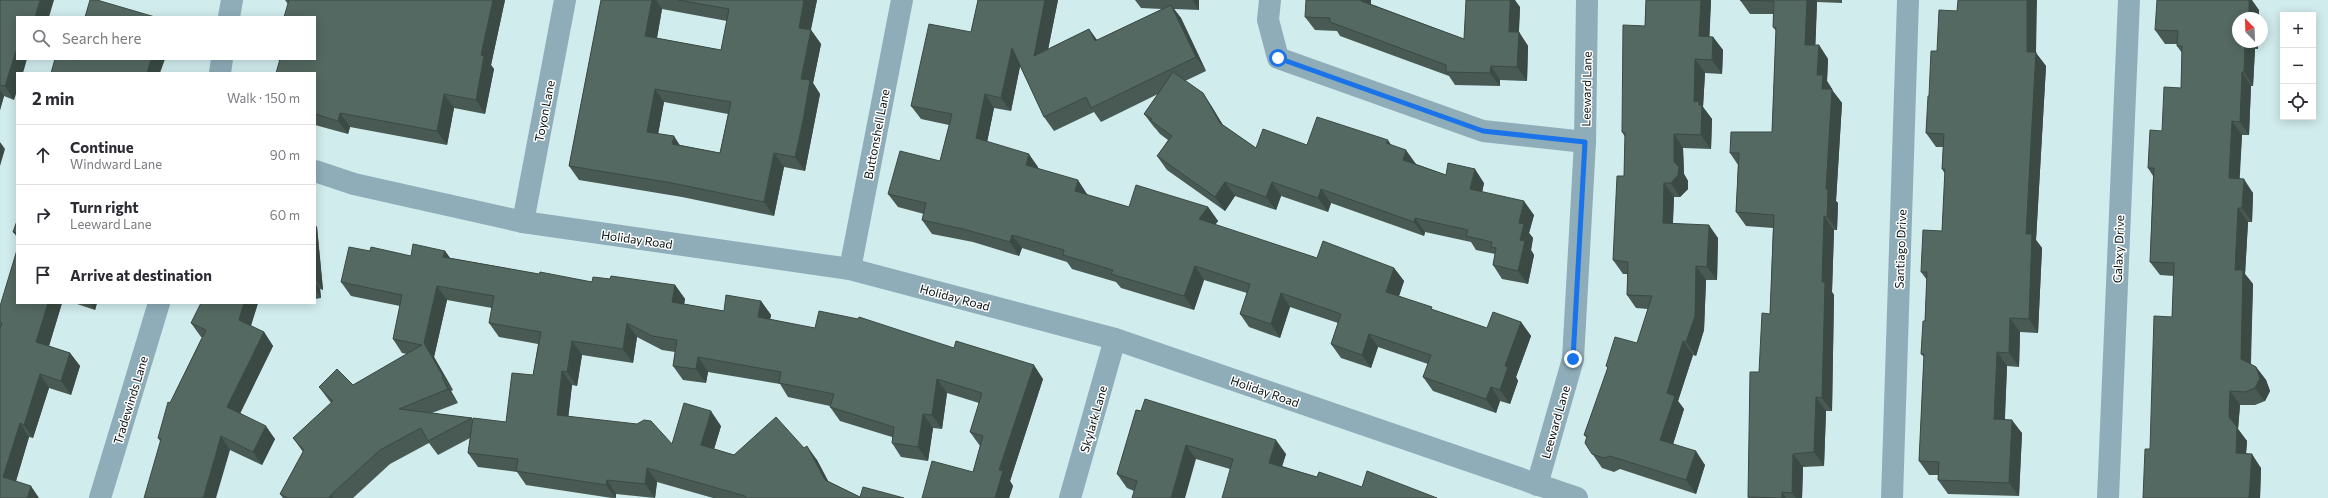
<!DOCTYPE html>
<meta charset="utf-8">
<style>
body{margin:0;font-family:Commissioner,sans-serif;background:#f2f2f3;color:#2b2b33}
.controls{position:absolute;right:12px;top:12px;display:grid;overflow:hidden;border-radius:0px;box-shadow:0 2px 10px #0003}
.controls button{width:36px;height:36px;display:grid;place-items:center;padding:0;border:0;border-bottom:1px solid #e1e1e2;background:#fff;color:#2b2b33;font:20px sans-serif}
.compass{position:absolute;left:2232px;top:12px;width:36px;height:36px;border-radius:50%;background:#fff;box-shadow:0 2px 10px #0003;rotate:337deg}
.stop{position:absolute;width:12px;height:12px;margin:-9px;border:3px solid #1a73e8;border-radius:50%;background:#fff}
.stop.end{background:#1a73e8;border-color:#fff;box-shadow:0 1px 4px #0008}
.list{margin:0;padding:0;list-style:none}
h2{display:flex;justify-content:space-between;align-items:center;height:52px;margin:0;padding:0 16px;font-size:17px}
h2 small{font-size:13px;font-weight:400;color:#7c7c81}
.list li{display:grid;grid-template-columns:26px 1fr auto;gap:12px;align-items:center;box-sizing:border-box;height:60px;padding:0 16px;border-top:1px solid #e1e1e2}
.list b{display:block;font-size:15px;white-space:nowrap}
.list p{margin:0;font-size:13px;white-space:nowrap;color:#7c7c81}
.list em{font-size:13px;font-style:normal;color:#7c7c81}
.icon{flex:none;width:22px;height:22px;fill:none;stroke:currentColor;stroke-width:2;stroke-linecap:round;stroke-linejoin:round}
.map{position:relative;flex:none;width:2328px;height:498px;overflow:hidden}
.search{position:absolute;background:#fff;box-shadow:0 2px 10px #0003;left:16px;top:16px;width:300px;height:44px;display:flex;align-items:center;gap:10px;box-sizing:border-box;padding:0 14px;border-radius:0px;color:#7c7c81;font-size:15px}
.panel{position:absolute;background:#fff;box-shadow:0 2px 10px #0003;left:16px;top:72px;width:300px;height:232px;border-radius:0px}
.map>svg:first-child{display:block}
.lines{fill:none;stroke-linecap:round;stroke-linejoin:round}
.minor{stroke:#8eadb9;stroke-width:22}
.wall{fill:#485a53;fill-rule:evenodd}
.shaded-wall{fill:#3b4a44}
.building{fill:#546961;stroke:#3b4a44;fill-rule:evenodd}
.route{stroke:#1a73e8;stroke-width:5}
.labels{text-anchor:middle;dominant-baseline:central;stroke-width:3;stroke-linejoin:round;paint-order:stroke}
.street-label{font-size:12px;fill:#060f0f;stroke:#fff}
</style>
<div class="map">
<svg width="2328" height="498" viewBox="0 0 2328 498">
<rect width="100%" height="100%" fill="#d1eced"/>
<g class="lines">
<!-- minor -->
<g class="minor">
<path d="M1270,0L1268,20L1278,58L1483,131L1585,142"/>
<path d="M229,17L232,0"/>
<path d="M220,73L222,59"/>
<path d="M315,171L354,184L523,222L850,269L1115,339L1577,498"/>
<path d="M523,222L565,0"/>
<path d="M850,269L902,0"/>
<path d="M1537,485L1573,359L1585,142L1587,0"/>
<path d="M100,498L159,303"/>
<path d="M1070,498L1115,339"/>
<path d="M1892,498L1908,0"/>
<path d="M2108,498L2129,0"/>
</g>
</g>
<!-- wall -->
<g class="wall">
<path d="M0,0L17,17L14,100L4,96L0,110Z"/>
<path d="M285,0H505L491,65L494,69L485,114L454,108L447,145L350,127L348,134L315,125V73L279,61L278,59H315L288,4Z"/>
<path d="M601,0H817L811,30L821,44L813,83L820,94L812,135L805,171L784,167L774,216L682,197L579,180L569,166ZM662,9L727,21L721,50L657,38ZM664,102L728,114L720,153L680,145L658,134Z"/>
<path d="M978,0H1058L1048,49L1089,29L1097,40L1162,9L1141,8L1135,0H1199V10L1174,9L1181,18L1206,71L1185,81L1203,93L1212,107L1223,125L1256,148L1307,145H1391L1416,164L1446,175L1484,183L1482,192L1534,215L1529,233L1533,238L1531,250L1534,255L1528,284L1502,279L1493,265L1495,254L1476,250L1471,242L1425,232L1424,236L1331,203L1328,212L1281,196L1276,210L1235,196L1225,211L1167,170L1157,156L1168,140L1160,134L1156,129L1154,127L1144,114L1158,94L1101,122L1094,112L1054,131L1044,117L1020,66L1011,111L994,108L987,142L1038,167V168L1087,194V195L1129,207H1208L1218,221L1215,225L1317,258L1394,268L1404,281L1399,296L1434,310L1487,328L1521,322L1531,336L1516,377L1518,381L1510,404L1500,401L1496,413L1433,391L1423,377L1428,364L1378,347L1371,368L1341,358L1331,344L1338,323L1290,307L1280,338L1249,327L1240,314L1247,293L1204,280L1194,310L1121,288L1116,282L1072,269L1067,262L1022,248L1019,256L973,242L932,234L922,220L924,214L898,207L888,194L940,161L949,125L921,119L911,106L971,32Z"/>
<path d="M1646,0H1711L1709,37H1713L1723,50L1722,74L1705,73L1703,107L1712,119L1711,149L1683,148L1684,174L1688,181V189L1680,197H1674L1673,223L1718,238L1717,280H1706L1704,330L1696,356L1693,355L1678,401L1684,409L1673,444L1705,465L1696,494L1620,469L1614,472L1602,468L1585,443L1587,438L1584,435L1608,368L1606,366L1637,343L1648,309L1636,308L1627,295V274H1623L1613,260L1624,176L1625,137L1622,132L1645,26Z"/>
<path d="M1740,0H1842V3L1817,2L1815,45H1819L1828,59L1827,81L1832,89V90L1842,103L1836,201L1838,203L1837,230H1834L1832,292L1834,295L1832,411H1826L1824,466L1803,467L1802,498H1748V497L1759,372L1770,314L1773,228L1746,226L1736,212L1738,165L1730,153L1772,132L1776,31L1773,27V14H1750Z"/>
<path d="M1371,4L1464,39L1520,7L1519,32L1528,46L1527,81L1500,80V86L1455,85L1449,76L1340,36L1337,31L1315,30L1305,17Z"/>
<path d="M2259,10V18H2238V42H2258V49H2255L2253,86H2251L2249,135H2242L2239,179L2253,193L2252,222H2248L2245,274L2253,284L2251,364L2256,367L2266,380L2270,391L2265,401L2255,405H2240L2238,429L2247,441L2246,454L2261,468L2260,498H2143L2172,317L2174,276L2160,275L2150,262L2153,176L2148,168L2162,131L2181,88L2182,53L2177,46V44H2165L2155,30Z"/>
<path d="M1957,11L2036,53L2046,66L2036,240L2042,248L2038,333L2020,332L2019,367L2007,366L2005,419L2022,433L2019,496L1948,494L1938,480V475H1929L1919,461L1924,357L1921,354L1925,321L1927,280L1921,272L1942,231L1945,174L1942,169L1943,147H1936L1926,133L1929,96L1937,51Z"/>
<path d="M17,221V237L13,232Z"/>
<path d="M315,225L317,227L323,290L320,289L321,298L315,299Z"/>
<path d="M370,251L411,256L445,251L450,258L539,274L592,282L610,279L675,285L685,299L684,304L724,311L761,301L771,315L770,319L1043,379L1010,481L1013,486L1009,498H922L973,472L980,446L970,432L979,403L947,393L942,429L933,428L928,461L901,457L892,443V437L840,421L830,407V406L788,397L780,384L708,372L706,383L683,380L673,366L675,352L662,350L637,337L633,363L582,355L577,386L572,385L568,417L672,444L721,426L714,449L734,455L804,448L817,460L828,481L860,497L904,498H713L657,482L655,498L616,494V498H612L526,485L517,472L478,467L468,453L470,438L438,455L429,443L390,464L353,498H283L280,494L303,452L293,438L331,403L319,387L353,385L407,354L402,353L393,339L400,306L351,296L341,282ZM447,300L492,308L489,323L499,337L538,344L533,375L506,422L472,419V418L432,413L458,403L451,391L453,390L434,357Z"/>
<path d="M62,303L49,346L70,353L80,366L71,395L49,388L33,438L29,437L16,481L0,498V306Z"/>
<path d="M74,303H97L95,310Z"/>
<path d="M201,303H258L251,326L264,332L273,346L240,413L275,439L262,465L230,450L160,441L158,438L170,403L202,337H201L191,323Z"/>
<path d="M1136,410L1286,454L1282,466L1317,477L1362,487L1230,469L1196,459L1134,491L1127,488L1117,474Z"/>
</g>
<!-- shaded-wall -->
<g class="shaded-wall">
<path d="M40,0H54L49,17H35Z"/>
<path d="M493,0H505L491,65L494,69L485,114L476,100L481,55Z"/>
<path d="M652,0H656L662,9L655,49L645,36Z"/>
<path d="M804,0H817L808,41L799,28Z"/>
<path d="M1045,0H1058L1044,70L1034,56Z"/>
<path d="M1192,0H1199V10Z"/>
<path d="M1361,0H1371V14L1361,1Z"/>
<path d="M1510,0H1515L1520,7L1518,45L1509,32Z"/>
<path d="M1701,0H1711L1709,50L1699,36Z"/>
<path d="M1807,0H1816L1817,2L1815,59L1805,45Z"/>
<path d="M2027,0H2037L2036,53L2046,66L2036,240L2042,248L2038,333L2029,319L2026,234Z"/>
<path d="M2249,0H2252L2259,10V18H2249Z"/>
<path d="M1171,5L1181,18L1206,71L1196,57Z"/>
<path d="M1089,29L1099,43L1095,41Z"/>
<path d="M811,30L821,44L813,83L820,94L805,171L795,157L801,79Z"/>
<path d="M1519,32L1528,46L1527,81L1517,67Z"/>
<path d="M1713,37L1723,50L1722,74L1712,60Z"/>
<path d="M2245,42H2250L2255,49L2253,86L2244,72Z"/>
<path d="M2252,42H2258V49Z"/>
<path d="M1819,45L1828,59L1827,81L1832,89V90L1842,103L1836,201L1838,203L1837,230L1827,217L1822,89L1817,75Z"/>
<path d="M17,48V59H27L23,73H17V91L14,100L5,86Z"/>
<path d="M1012,48L1021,62L1011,111L1001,98Z"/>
<path d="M151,59H165L160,73H147Z"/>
<path d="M1695,59L1705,73L1703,107L1712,119L1711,149L1701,135L1694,102Z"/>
<path d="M1491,66L1500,80V86L1490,73Z"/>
<path d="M2242,72L2251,86L2249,135L2240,122Z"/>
<path d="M655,89L664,102L656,145L647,132Z"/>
<path d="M0,90L4,96L0,110Z"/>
<path d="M1203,93L1212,107L1230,137L1220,123Z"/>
<path d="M444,94L454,108L447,145L437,131Z"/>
<path d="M985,94L994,108L985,152L976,138Z"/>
<path d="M340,113L350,127L348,134L338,121Z"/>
<path d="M2232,121L2242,135L2239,192L2229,178Z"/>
<path d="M1674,134L1683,148L1684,174L1688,181V189L1680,197L1671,183L1674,162Z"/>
<path d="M674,136L683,150L672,144Z"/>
<path d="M1388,140L1397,154L1386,143Z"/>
<path d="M0,142L5,149L0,166Z"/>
<path d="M1406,150L1416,164L1412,174L1403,160Z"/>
<path d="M774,153L784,167L774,216L764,202Z"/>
<path d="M1029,154L1038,167L1035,179L1026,165Z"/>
<path d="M1475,169L1484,183L1480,203L1470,189Z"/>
<path d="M2244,179L2253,193L2252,222L2242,208Z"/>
<path d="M1078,180L1087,194L1084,205L1075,191Z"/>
<path d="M1225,182L1235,196L1225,211L1215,197Z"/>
<path d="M1272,182L1281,196L1276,210L1266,197Z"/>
<path d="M1664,183L1674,197L1672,237L1663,223Z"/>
<path d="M1321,189L1331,203L1328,212L1318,198Z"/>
<path d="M1524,201L1534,215L1529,233L1533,238L1531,250L1534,255L1528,284L1518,271L1520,240L1519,223Z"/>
<path d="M1208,207L1218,221L1209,233L1199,219Z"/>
<path d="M2238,208L2248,222L2245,274L2253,284L2250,373L2241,359L2235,270Z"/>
<path d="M1824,216L1834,230L1832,292L1834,295L1832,411L1822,398V282Z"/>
<path d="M1415,218L1425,232L1424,236L1414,222Z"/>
<path d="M315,225L317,227L323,290L315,279Z"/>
<path d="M1709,225L1718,238L1717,280L1707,267Z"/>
<path d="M1012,235L1022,248L1019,256L1010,242Z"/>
<path d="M445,251L455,265L443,257Z"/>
<path d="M1195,266L1204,280L1194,310L1184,296Z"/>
<path d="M1696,266L1706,280L1704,330L1696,356L1686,342Z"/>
<path d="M1394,268L1404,281L1396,305L1386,292Z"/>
<path d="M315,282L320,289L321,298L315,289Z"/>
<path d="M675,285L685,299L682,316L672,302Z"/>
<path d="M437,286L447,300L434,357L453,390L443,376L424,343Z"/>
<path d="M1281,293L1290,307L1280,338L1271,324Z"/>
<path d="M761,301L771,315L768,331L758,317Z"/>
<path d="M48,303H62L46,356L36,342Z"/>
<path d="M90,303H97L95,310Z"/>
<path d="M244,303H258L248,334L239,320Z"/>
<path d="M2010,318L2020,332L2019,367L2009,353Z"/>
<path d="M1521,322L1531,336L1516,377L1518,381L1510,404L1500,390L1505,366Z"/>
<path d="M627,323L637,337L633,363L623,349Z"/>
<path d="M264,332L273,346L237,420L227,407Z"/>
<path d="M1369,334L1378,347L1371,368L1362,355Z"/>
<path d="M572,341L582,355L577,386L567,372Z"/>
<path d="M1683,341L1693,355L1678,401L1684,409L1670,454L1660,440L1667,393Z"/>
<path d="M1997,352L2007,366L2004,433L1994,419Z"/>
<path d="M70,353L80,366L71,395L61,381Z"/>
<path d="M698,357L708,372L706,383L696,369Z"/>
<path d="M1034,365L1043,379L1010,481L1013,486L1009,498H995L999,470Z"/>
<path d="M2256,367L2266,380L2270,391L2265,401L2255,388Z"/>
<path d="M562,371L572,385L567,429L557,415Z"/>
<path d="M40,374L49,388L33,438L24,425Z"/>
<path d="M442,377L451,391L458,403L448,389Z"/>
<path d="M937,379L947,393L942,429L932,415Z"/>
<path d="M1491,387L1500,401L1496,413L1486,399Z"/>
<path d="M2230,391L2240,405L2238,429L2247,441L2245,467L2236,453L2229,417Z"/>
<path d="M1816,397L1826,411L1824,466L1814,452Z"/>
<path d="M711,411L721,426L711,459L701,445Z"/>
<path d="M923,414L933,428L928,461L918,447Z"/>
<path d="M2012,420L2022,433L2019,496L2009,483Z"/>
<path d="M20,423L29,437L13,491L3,477Z"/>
<path d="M266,426L275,439L262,465L253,452Z"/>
<path d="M221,436L230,450L216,498H203Z"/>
<path d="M1276,440L1286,454L1279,476L1269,463Z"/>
<path d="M1186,445L1196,459L1185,498H1171Z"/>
<path d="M807,446L817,460L835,494L825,480Z"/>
<path d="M1696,451L1705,465L1696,494L1686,480Z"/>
<path d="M1793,454L1803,467L1802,498H1796L1792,493Z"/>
<path d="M2252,454L2261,468L2260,498H2249Z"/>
<path d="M647,468L657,482L655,498L645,484Z"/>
<path d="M607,480L616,494V498L606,485Z"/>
<path d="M31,486L39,498H27Z"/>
<path d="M1782,492L1786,498H1782Z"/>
<path d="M331,495L333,498H329Z"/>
</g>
<!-- building -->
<g class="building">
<path d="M0,0H40L35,17H17V48L5,86L0,85Z"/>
<path d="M90,0H97L155,17H85Z"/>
<path d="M289,0H493L481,55L484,56L476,100L444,94L437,131L340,113L338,121L315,114V73H276L280,59H315V17H284Z"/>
<path d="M601,0H652L645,36L721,50L729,9L678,0H804L799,28L811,30L801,79L810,80L803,121L795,157L774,153L764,202L672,183L569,166ZM655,89L731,102L720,153L672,144L674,136L647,132Z"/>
<path d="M978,0H1045L1034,56L1089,29L1095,41L1171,5L1196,57L1091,108L1086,97L1044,117L1012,48L1001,98L985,94L976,138L1029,154L1026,165L1078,180L1075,191L1129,207L1136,185L1208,207L1199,219L1317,258L1323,241L1394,268L1386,292L1432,307L1431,309L1487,328L1493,312L1521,322L1505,366L1508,367L1500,390L1491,387L1486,399L1423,377L1431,355L1369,334L1362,355L1331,344L1341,314L1281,293L1271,324L1240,314L1250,284L1195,266L1184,296L1111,274L1113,270L1063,255L1064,250L1012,235L1010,242L963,229L922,220L926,203L888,194L900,151L940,161L952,114L911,106L929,24L971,32Z"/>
<path d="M1306,0H1361V1L1464,39L1466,0H1510L1509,32H1519L1517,67L1491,66L1490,73L1446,72V65L1330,22V18L1305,17Z"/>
<path d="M1646,0H1701L1699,36L1713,37L1712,60L1695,59L1694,102L1699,101V105H1702L1701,135L1674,134V162L1679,167L1678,175L1671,183H1664L1663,223L1709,225L1707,267L1696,266L1695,316L1686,342L1683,341L1667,393L1675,396L1660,440L1696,451L1686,480L1610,456L1604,458L1592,454L1585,443L1587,436L1584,435L1608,367L1606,366L1615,337L1637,343L1652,296L1627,295L1628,262L1613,260L1617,176H1624L1625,133L1622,132L1623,25L1645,26Z"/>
<path d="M1740,0H1807L1805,45H1819L1817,75H1823L1822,89H1832L1826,189L1828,190L1827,217L1824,216L1822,282H1825L1822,398L1816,397L1814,452L1793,454L1792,493L1782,492V498L1748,497L1750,372H1759L1762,313L1770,314L1774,215L1736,212L1739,153H1730L1731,132H1772L1776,28L1773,27L1774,1Z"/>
<path d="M1958,0H2027V52H2036L2026,234H2032L2029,319L2010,318L2009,353L1997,352L1994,419L2012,420L2009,483L1938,480L1939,462L1919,461L1924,354H1921L1923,321H1925L1927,272H1921L1923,230L1942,231L1945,169H1942L1944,134L1926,133L1928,96H1929L1931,51H1937L1939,10L1957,11Z"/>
<path d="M2157,0H2249V18H2238V42H2245L2244,72H2242L2240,122L2232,121L2229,178L2244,179L2242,208H2238L2235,270H2243L2241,359L2256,367L2260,378L2255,388L2245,392L2230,391L2229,417L2237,427L2236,453L2252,454L2249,498H2143L2145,449H2150L2154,316L2172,317L2174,263L2150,262L2154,168H2148L2150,130L2162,131L2164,87L2181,88L2182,46H2177L2178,31L2155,30Z"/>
<path d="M55,59H70L73,60V59H151L147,73H51Z"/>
<path d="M1173,72L1203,93L1220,123L1256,148L1263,129L1307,145L1317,117L1388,140L1386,143L1406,150L1403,160L1446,175L1448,163L1475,169L1470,189L1524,201L1519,223L1524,224L1520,240L1525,241L1518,271L1493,265L1496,248L1491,247L1492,242L1466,236L1468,230L1415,218L1414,222L1321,189L1318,198L1272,182L1266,197L1225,182L1215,197L1157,156L1172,136L1150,120L1152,119L1144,114Z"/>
<path d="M17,221V233L13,232Z"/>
<path d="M413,244L445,251L443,257L539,274L540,272L592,282L593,277L610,279L611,276L675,285L672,302L724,311L726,295L761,301L758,317L815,328L819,311L858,319L859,317L954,348L956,341L1034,365L999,470L1003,471L995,498H922L932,461L973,472L983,436L970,432L982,393L937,379L932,415L923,414L918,447L892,443L894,427L830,407L834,394L779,383L781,372L698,357L696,369L673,366L677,340L652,336L627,323L623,349L572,341L567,372L562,371L557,415L637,424L644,420L651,421L672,444L684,403L711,411L701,445L734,455L776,417L804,448L807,446L825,480L860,497L863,487L904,498H746L745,496L647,468L645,484L607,480L606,485L516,471L518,459L468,453L473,418L506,422L512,373L533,375L541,332L489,323L494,296L437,286L424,343L443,376L442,377L448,389L399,409L472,418L428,441L421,428L380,450L331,495L329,498H288L280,494L304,450L293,438L333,401L319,387L337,369L353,385L422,345L393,339L402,295L341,282L349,247L370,251L371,247L411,256Z"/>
<path d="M17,250V303H48L36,342L70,353L61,381L40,374L24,425L20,423L3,477L31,486L27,498H0V329L2,323H0V306Z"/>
<path d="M201,303H244L239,320L264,332L227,407L266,426L253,452L221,436L203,498H144L161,439L158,438L168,402L170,403L206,330L191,323Z"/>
<path d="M1145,399L1276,440L1269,463L1317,477L1319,472L1362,487L1367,471L1437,498H1222L1233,459L1186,445L1171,498H1132L1137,481L1117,474L1136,410L1141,411Z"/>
</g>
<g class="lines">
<!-- route -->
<path class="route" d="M1278,58L1483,131L1585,142L1573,359"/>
</g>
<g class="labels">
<!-- street labels -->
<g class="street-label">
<text transform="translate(1586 89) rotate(-89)">Leeward Lane</text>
<text transform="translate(544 111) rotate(-79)">Toyon Lane</text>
<text transform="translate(876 134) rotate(-79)">Buttonshell Lane</text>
<text transform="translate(637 239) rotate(8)">Holiday Road</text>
<text transform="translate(1900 249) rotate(-88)">Santiago Drive</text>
<text transform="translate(2118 249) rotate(-88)">Galaxy Drive</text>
<text transform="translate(955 297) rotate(15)">Holiday Road</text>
<text transform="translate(1265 391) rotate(19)">Holiday Road</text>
<text transform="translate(130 400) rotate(-73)">Tradewinds Lane</text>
<text transform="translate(1093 419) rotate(-74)">Skylark Lane</text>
<text transform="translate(1555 422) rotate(-74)">Leeward Lane</text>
</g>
</g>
</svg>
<div class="controls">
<button>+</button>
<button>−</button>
<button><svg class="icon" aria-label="locate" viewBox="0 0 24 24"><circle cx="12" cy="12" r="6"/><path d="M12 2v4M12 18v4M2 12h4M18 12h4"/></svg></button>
</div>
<svg class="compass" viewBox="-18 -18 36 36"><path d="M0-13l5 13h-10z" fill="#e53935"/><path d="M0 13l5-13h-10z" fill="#7c7c81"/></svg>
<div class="stop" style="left:1278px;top:58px"></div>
<div class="stop end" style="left:1573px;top:359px"></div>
<div class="search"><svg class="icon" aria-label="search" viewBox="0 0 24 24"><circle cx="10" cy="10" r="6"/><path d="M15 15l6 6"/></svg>Search here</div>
<section class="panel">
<h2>2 min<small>Walk · 150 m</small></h2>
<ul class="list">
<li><svg class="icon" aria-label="ahead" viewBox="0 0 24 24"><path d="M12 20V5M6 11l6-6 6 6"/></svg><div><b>Continue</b><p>Windward Lane</p></div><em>90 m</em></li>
<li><svg class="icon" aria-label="right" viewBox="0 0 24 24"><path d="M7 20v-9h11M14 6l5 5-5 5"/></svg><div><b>Turn right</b><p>Leeward Lane</p></div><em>60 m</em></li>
<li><svg class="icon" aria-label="arrive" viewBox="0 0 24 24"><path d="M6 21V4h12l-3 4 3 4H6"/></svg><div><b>Arrive at destination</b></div></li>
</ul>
</section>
</div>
